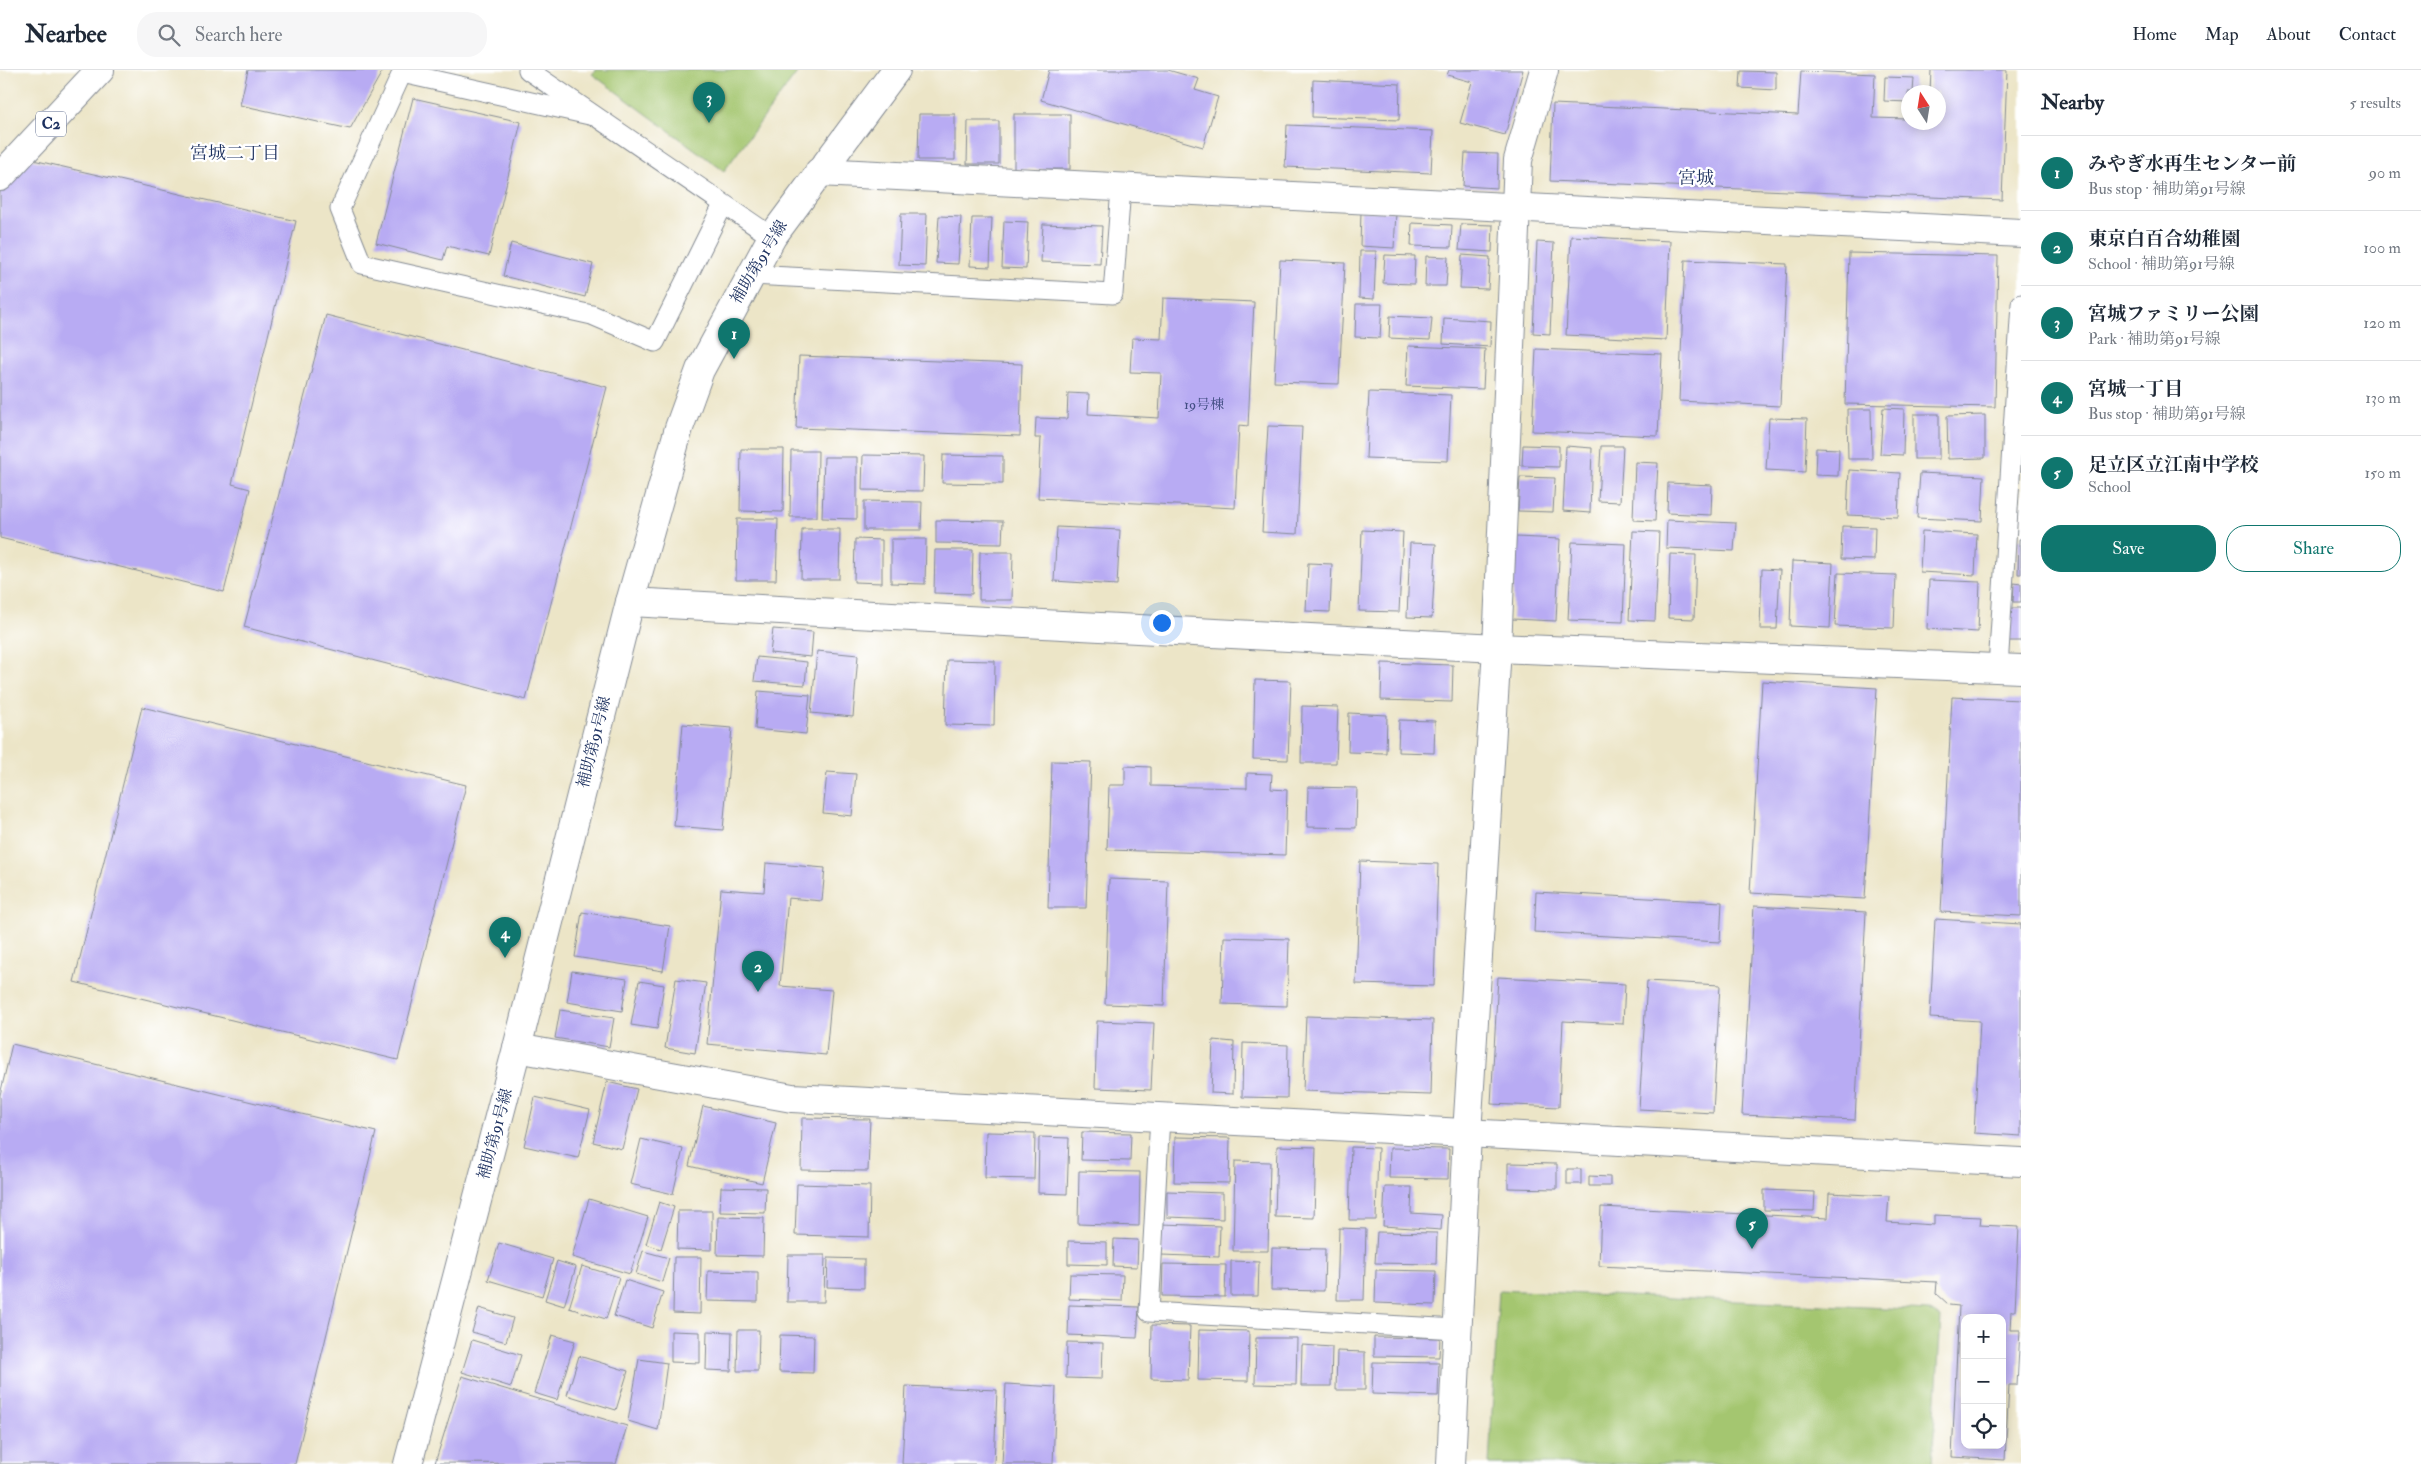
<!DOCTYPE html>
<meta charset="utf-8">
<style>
body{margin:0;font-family:"IM FELL Double Pica","Noto Serif JP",serif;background:#f6f6f7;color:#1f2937}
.controls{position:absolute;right:15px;bottom:15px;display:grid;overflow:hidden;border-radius:10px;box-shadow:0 2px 12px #0003}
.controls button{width:45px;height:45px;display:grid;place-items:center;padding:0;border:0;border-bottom:1px solid #e0e1e3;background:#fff;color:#1f2937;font:25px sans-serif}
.compass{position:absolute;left:1901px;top:15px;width:45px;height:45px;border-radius:50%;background:#fff;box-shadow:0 2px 12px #0003;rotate:348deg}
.you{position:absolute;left:1161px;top:552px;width:18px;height:18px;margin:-12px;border:4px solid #fff;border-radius:50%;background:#1a73e8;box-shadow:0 0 0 8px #1a73e833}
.badge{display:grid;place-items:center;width:32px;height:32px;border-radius:50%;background:#0f766e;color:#fff;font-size:16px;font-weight:700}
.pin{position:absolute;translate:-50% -41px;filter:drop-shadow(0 1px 2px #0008)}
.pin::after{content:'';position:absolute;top:26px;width:18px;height:15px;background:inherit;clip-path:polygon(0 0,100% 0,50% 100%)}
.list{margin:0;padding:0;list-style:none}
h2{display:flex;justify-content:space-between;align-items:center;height:65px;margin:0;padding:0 20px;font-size:21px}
h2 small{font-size:16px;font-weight:400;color:#747a83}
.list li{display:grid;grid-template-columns:32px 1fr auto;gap:15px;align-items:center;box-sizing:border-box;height:75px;padding:0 20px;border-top:1px solid #e0e1e3}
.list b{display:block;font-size:19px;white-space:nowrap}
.list p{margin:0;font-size:16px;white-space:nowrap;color:#747a83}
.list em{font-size:16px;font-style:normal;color:#747a83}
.actions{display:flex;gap:10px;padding:15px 20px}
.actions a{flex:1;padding:11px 0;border:1px solid #0f766e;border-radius:20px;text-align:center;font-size:18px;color:#0f766e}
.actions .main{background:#0f766e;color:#fff}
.icon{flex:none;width:28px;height:28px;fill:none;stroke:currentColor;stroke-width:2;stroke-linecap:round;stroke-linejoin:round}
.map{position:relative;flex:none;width:2021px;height:1394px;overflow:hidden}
header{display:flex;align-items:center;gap:30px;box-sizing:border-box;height:70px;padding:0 25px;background:#fff;border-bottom:1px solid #e0e1e3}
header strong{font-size:24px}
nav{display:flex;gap:28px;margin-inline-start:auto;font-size:18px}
.search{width:350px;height:45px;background:#f6f6f7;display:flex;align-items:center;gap:12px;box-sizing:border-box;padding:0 18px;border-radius:20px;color:#747a83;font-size:19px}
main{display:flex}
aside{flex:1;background:#fff}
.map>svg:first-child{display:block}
.green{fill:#a4c66f;stroke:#607a66}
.building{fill:#b8abf3;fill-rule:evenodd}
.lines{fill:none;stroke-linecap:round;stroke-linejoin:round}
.lane-casing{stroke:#848a92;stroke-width:21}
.street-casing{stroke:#848a92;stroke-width:30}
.secondary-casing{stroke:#848a92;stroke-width:30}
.highway-casing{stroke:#848a92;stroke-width:30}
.lane{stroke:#fff;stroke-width:19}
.street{stroke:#fff;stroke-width:28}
.secondary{stroke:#fff;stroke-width:28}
.highway{stroke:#fff;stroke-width:28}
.labels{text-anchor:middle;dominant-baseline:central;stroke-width:4.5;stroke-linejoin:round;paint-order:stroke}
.number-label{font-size:14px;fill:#424e83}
.shield{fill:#fff;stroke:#5f6d8e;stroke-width:1}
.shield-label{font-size:15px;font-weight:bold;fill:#1b2f5e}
.street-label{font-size:16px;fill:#1b2f5e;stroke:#fff}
.neighbourhood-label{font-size:18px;fill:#1b2f5e;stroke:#fff}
</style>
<header>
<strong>Nearbee</strong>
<div class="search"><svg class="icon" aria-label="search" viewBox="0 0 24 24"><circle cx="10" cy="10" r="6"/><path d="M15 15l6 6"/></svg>Search here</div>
<nav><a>Home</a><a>Map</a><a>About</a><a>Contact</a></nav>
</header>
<main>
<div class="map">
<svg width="2021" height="1394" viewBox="0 0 2021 1394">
<rect width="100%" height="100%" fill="#fff"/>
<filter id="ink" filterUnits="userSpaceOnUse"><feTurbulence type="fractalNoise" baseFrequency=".02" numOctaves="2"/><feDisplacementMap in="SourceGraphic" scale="10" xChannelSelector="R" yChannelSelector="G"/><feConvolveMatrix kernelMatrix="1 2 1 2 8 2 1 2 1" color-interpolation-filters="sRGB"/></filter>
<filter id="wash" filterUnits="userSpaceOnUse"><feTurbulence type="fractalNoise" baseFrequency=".0096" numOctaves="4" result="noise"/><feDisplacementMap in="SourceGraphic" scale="20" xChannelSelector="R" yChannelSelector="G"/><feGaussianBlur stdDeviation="1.12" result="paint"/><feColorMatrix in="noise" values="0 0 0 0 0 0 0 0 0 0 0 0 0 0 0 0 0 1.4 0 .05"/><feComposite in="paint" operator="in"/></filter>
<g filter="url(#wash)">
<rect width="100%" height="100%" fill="#ece5c7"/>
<!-- green -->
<g class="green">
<path d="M596,0H799L724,101L592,4Z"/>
<path d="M1499,1220L1929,1240L1941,1248L1932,1394H1489Z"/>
</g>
<g id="blocks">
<!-- building -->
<g class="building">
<path d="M248,0H383L350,59L240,35Z"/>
<path d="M1049,0H1168L1199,9L1195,20L1218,27L1203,77L1041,30Z"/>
<path d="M1449,0H1523L1505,65L1460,53L1472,12L1447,5Z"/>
<path d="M1931,0H2007L2002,130L1550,111L1553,34L1798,45L1801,1L1875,4L1873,48L1908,49V52H1938V22H1930Z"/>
<path d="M1741,1L1776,2V20L1740,18Z"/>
<path d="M1885,7L1914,8L1913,22H1908V32L1884,31Z"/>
<path d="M1313,10L1400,14L1399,50L1312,47Z"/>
<path d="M413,28L521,52L489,186L447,176L443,190L376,173Z"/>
<path d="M919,44H955V90H918Z"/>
<rect x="1014" y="44" width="56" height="55"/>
<path d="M968,51H999V94H967Z"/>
<path d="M1287,55L1433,61L1431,103L1285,97Z"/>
<path d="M3,83L296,151L232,414L250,419L224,522L0,468V97Z"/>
<path d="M1465,83L1498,84L1497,118L1463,116Z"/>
<path d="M1361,141L1396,142L1394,178L1360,176Z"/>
<path d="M901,144H927L925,196L899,195Z"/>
<path d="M939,146L961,147L958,194L936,193Z"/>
<path d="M972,148H992L990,197L970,196Z"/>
<path d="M1004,151L1028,152L1026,199L1002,198Z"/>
<path d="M1412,153L1452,155L1451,177L1411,176Z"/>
<path d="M1043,154L1102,156L1100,194L1041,192Z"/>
<path d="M1461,154L1493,155L1492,182L1459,180Z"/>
<path d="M1571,166L1670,171L1666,270L1566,265Z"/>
<path d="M1537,172L1554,173L1550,264L1533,263Z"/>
<path d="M511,173L593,194L585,227L503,206Z"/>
<path d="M1360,181H1376L1374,229L1359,228Z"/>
<path d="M1849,183L1998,186L1995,337L1845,334Z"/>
<path d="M1385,185L1415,186L1414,214L1383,213Z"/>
<path d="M1462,185L1490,187L1488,219L1460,218Z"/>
<path d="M1426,186L1448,187L1446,216H1425Z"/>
<path d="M1280,190L1345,193L1339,314L1274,312Z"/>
<path d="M1685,190L1787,194L1780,336L1679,331Z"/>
<path d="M1163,228L1254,232L1248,356L1239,355L1235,438L1038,428L1041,368H1035L1036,348L1067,349L1068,323L1089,324L1088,344L1159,348L1161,303L1130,302L1132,268L1161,269Z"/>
<path d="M1356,234H1382L1380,268L1355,267Z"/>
<path d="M326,245L607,317L526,630L244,557Z"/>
<path d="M1390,246L1432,248L1430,270L1389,268Z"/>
<path d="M1444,248L1491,251L1490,277L1443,274Z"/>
<path d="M1408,276L1485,279L1483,319L1406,316Z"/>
<path d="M1536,279L1662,284L1658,366L1532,361Z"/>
<path d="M799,286L1022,294L1020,366L796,358Z"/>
<path d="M1369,322L1451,325L1448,391L1366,388Z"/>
<path d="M1883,338L1904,339L1903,385L1880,384Z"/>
<path d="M1847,339H1871L1872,389H1848Z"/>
<rect x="1914" y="344" width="25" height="45"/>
<path d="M1985,345V388L1948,389L1947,346Z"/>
<path d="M1769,348L1807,349L1805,402L1766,400Z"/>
<path d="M1268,356L1302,357L1297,464L1262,462Z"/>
<path d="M1523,375L1559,376V397L1522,396Z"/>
<path d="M1566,376L1592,378L1590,443L1563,441Z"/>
<path d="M1601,376H1623L1620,432L1598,431Z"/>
<path d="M1816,378L1839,379L1838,406L1815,405Z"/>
<path d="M741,379H784L783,442L740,441Z"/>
<path d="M791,381H818L817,447H790Z"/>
<path d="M863,385L924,386L923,421L862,420Z"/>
<path d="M943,385L1003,386V414L942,413Z"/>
<path d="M824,387H857V449L822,448Z"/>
<path d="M1635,392L1658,393L1655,451L1633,450Z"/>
<path d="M1849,400L1900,403L1898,447L1847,445Z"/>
<path d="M1920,403L1984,406L1982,451L1917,448Z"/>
<path d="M1520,407L1555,408L1553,442L1518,441Z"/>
<path d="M1668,413L1712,415L1711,445L1667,443Z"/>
<path d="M864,431L922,432L921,460H864Z"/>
<path d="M737,449H778L776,510H736Z"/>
<path d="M936,450L1003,451L1002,474L936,473Z"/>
<path d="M1667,450L1736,453L1734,481L1666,478Z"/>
<path d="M1842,456L1875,457L1874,490L1841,489Z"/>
<path d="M1057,457L1120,460L1117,515L1054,511Z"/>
<path d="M802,459H840L839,509H801Z"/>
<path d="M1362,460L1403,462L1399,542L1359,541Z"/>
<path d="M1633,461L1659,462L1655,551L1629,550Z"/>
<path d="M1922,461L1977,464L1975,505L1920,502Z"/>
<path d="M1516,467L1560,469L1556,551L1512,549Z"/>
<path d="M855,469L882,470V513L854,512Z"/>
<path d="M891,469H926L925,514L891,513Z"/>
<path d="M2019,469H2021V504H2018Z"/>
<path d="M1572,472L1626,474L1623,552L1568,550Z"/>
<path d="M1410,473L1436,474L1432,548L1407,547Z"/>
<path d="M935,480H973L972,524L934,523Z"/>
<path d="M980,482H1013L1012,530H979Z"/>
<path d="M1670,484L1696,485L1694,549L1668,548Z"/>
<path d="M1792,491L1833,493L1830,558L1790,556Z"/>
<path d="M1308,493L1332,494L1330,542L1306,541Z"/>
<path d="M1762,499L1780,500L1777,559H1760Z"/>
<path d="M1838,503L1896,505L1894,558L1835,556Z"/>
<path d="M1929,510L1980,512L1978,562L1927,559Z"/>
<path d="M2014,513L2021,514V532H2013Z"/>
<path d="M2010,538H2021V571H2008Z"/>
<path d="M773,559L813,562L811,587L770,583Z"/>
<path d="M817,581L858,585L853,647L811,643Z"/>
<path d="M757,587L807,592L805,615L754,611Z"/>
<path d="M947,590L995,591L994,656L945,655Z"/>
<path d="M1382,593L1453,595L1452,632L1381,630Z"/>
<path d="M1255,610L1291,611L1288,690L1253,689Z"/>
<path d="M1762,611L1877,618L1865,829L1750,823Z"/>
<path d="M758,621L810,625L806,664L755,659Z"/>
<path d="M1952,627L2021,630V846L1941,842Z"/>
<path d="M1302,636L1338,637L1336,693H1301Z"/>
<path d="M142,637L466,715L398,990L74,912Z"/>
<path d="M1349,643L1387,645L1386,683L1348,682Z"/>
<path d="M1399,650L1435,651L1434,683L1398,682Z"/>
<path d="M683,654L732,658L723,760L674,756Z"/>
<path d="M1052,691L1091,692L1086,838H1048Z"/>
<path d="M1125,696L1151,697V716L1247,718V703L1272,704L1271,719L1287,720L1285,785L1107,780L1109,715H1125Z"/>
<path d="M827,702L856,704L852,746L823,743Z"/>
<path d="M1308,717L1357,718L1356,758L1307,757Z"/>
<path d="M1360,791L1438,794L1434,916L1356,914Z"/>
<path d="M766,793L825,798L822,831L788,828L780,916L832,920L826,985L707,974L721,819L764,822Z"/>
<path d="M1109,809L1168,811L1164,936L1105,934Z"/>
<path d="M1536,822L1722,832L1720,872L1534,862Z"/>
<path d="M1754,836L1866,842L1855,1050L1742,1045Z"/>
<path d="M582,842L670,856L663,901L575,887Z"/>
<path d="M1935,849L2021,854V1066L1974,1063L1980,951L1930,948Z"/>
<path d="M1224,867L1289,869L1287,936L1222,934Z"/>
<path d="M572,901L627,909L622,941L567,932Z"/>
<path d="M1498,907L1625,914L1623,954L1563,951L1559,1037L1491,1034Z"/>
<path d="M676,909L706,913L695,983L665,978Z"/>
<path d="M639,911L664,915L657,959L631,955Z"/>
<path d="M1647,911L1720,915L1713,1043L1639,1039Z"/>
<path d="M560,940L614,948L609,977L555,968Z"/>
<path d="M1306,946L1433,950L1431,1025L1303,1021Z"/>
<path d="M1097,951L1154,953L1151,1020L1095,1018Z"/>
<path d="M1213,970L1234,972L1233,1024L1211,1023Z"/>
<path d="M1243,973L1288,975L1287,1028L1242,1027Z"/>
<path d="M12,974L376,1062L295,1394H0V1025Z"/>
<path d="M607,1012L637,1019L622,1079L593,1072Z"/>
<path d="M535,1027L590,1040L578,1088L524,1076Z"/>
<path d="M703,1036L776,1053L762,1113L689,1096Z"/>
<path d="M802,1048L870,1049L868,1101L801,1100Z"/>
<path d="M986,1062L1035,1063L1034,1109L985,1108Z"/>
<path d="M1082,1062L1131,1063L1130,1091L1081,1090Z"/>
<path d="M1039,1067L1069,1068L1067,1124L1038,1123Z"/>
<path d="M1175,1067L1230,1068L1229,1113L1174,1112Z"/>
<path d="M641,1069L683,1079L673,1124L630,1114Z"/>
<path d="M1277,1076L1316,1077L1314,1148L1275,1147Z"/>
<path d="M1351,1077L1378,1078L1376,1150H1349Z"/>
<path d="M1390,1078L1449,1079L1448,1109L1389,1108Z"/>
<path d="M1235,1091L1270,1092L1268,1181H1233Z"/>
<path d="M1508,1093L1557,1094V1119L1508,1118Z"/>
<rect x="1567" y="1099" width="14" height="15"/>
<path d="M1079,1101L1140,1102L1139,1156L1078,1154Z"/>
<path d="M1589,1106L1610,1107V1116H1589Z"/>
<path d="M797,1114L870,1116L869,1167L795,1165Z"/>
<path d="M721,1117L766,1118L765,1143L720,1142Z"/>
<path d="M1385,1117H1412L1411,1143L1442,1145L1441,1160L1383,1156Z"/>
<path d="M1764,1120L1815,1122L1814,1141L1764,1140Z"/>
<path d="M1167,1121L1223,1123V1149L1167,1147Z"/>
<path d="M1829,1123L1889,1126L1887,1152L1934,1155V1145L1981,1147L1980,1155L2019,1157L2015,1241H2011L2010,1260H2020L2017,1315H2009L2005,1390L1952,1387L1959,1236L1949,1235L1936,1223L1937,1212L1599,1196L1601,1137L1828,1148ZM1965,1248H2002V1375H1965Z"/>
<path d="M589,1129L648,1147L630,1204L572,1187Z"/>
<path d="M659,1132L674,1137L661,1179L646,1174Z"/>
<path d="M678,1141H712V1180L677,1179Z"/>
<path d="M718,1147L764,1148L763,1186L717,1185Z"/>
<path d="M1161,1154L1220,1156L1219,1187L1161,1185Z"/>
<path d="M1339,1158L1366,1159L1364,1230H1337Z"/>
<path d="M1377,1162L1437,1163L1436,1194L1375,1193Z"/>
<path d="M1114,1169L1138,1170L1137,1197L1113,1196Z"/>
<path d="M1068,1171L1107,1172V1195L1068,1194Z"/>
<path d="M499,1173L553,1189L542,1226L488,1210Z"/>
<path d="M1272,1178L1325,1179L1324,1221L1271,1220Z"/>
<path d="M643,1181L669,1188L662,1212L636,1204Z"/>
<path d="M788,1185H825L824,1232H787Z"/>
<path d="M674,1187H701L700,1244L673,1243Z"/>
<path d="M828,1188L864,1189V1218L827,1217Z"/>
<path d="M557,1191L576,1197L564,1236L545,1230Z"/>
<path d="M1231,1191L1259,1192L1258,1226H1231Z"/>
<path d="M1163,1194L1226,1195L1225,1227L1162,1226Z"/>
<path d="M582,1196L619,1207L606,1249L569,1238Z"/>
<path d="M1376,1200L1436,1201L1435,1235L1375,1233Z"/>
<path d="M708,1201L758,1202V1232L707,1231Z"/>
<path d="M1070,1204L1123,1205L1122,1231L1069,1229Z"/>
<path d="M625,1210L663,1222L652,1258L614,1246Z"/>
<path d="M1069,1235L1139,1237L1137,1268L1068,1265Z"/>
<path d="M479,1238L513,1248L506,1272L472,1262Z"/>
<path d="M1152,1255L1190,1256L1188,1310L1151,1309Z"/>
<path d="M738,1260H759L758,1301H737Z"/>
<path d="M1199,1260L1249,1261L1248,1311L1198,1310Z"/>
<path d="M671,1261L700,1262V1293L671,1292Z"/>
<path d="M707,1261L732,1262L731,1301L706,1300Z"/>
<path d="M552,1265L575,1271L557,1330L534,1323Z"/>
<path d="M780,1265L814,1266L813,1303L779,1302Z"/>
<path d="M1374,1267L1440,1268L1439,1287L1374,1286Z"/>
<path d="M1256,1268H1297L1296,1315L1255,1314Z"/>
<path d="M472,1270L521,1285L511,1317L462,1302Z"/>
<path d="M1067,1272L1103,1273L1102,1309L1066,1308Z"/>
<path d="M1302,1275L1332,1277L1331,1316H1301Z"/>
<path d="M1337,1281L1365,1282V1320H1336Z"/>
<path d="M579,1286L628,1301L616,1340L567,1325Z"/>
<path d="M639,1289L667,1293L658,1360L628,1351Z"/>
<path d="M1373,1292L1439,1293L1438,1326L1372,1324Z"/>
<path d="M462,1306L627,1356L616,1394L435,1393Z"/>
<path d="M1006,1314L1056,1317L1053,1394H1002Z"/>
<path d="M906,1316L997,1320L994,1394H902Z"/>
</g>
</g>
</g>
<g filter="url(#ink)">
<use href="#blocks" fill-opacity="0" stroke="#848a92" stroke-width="1"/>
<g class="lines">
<!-- lane casing -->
<g class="lane-casing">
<g id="lane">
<path d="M528,0L772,167"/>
<path d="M594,46L402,3L340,139L362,194L592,245L655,272L723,135"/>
<path d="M750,205L1113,224L1121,118"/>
<path d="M1998,598L2021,234"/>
<path d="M1160,1047L1149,1242L1457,1259"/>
</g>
</g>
<!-- street casing -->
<g class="street-casing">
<g id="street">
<path d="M819,102L2021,163"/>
<path d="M630,532L1497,578L2021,599"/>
<path d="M517,978L792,1028L2021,1092"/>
<path d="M1451,1394L1467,1064L1497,578L1518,90L1544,0"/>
</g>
</g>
<!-- secondary casing -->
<g class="secondary-casing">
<path id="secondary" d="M408,1394L517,978L630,532L679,358L700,300L772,167L896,0"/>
</g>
<!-- highway casing -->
<g class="highway-casing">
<path id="highway" d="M0,107L100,0"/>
</g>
<!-- lane -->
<use href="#lane" class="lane"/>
<!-- street -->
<use href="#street" class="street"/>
<!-- secondary -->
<use href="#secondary" class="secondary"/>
<!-- highway -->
<use href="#highway" class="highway"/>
</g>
</g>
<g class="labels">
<!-- number labels -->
<g class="number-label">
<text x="1204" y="334">19号棟</text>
</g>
<!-- shield labels -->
<rect class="shield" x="36" y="41.5" width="30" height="25" rx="4"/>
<g class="shield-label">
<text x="51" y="54">C2</text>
</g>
<!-- street labels -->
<g class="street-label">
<text transform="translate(759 192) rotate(-59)">補助第91号線</text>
<text transform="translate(594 672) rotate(-76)">補助第91号線</text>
<text transform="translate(495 1064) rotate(-75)">補助第91号線</text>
</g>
<!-- neighbourhood labels -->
<g class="neighbourhood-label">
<text x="235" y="83">宮城二丁目</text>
<text x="1696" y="108">宮城</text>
</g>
</g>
</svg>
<div class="controls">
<button>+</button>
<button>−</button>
<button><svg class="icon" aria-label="locate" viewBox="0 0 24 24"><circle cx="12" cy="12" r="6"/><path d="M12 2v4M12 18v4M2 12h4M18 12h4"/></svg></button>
</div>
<svg class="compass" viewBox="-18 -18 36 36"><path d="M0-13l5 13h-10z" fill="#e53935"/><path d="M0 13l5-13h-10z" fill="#747a83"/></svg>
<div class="you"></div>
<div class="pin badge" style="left:734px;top:289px">1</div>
<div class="pin badge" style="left:758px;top:922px">2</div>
<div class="pin badge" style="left:709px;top:53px">3</div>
<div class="pin badge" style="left:505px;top:888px">4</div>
<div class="pin badge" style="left:1752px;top:1179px">5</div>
</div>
<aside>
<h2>Nearby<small>5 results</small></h2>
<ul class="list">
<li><span class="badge">1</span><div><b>みやぎ水再生センター前</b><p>Bus stop · 補助第91号線</p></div><em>90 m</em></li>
<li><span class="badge">2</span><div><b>東京白百合幼稚園</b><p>School · 補助第91号線</p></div><em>100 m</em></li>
<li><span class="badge">3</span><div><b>宮城ファミリー公園</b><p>Park · 補助第91号線</p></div><em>120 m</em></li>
<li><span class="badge">4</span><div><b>宮城一丁目</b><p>Bus stop · 補助第91号線</p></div><em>130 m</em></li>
<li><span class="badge">5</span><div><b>足立区立江南中学校</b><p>School</p></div><em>150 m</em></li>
</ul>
<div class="actions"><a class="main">Save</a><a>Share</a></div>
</aside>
</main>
